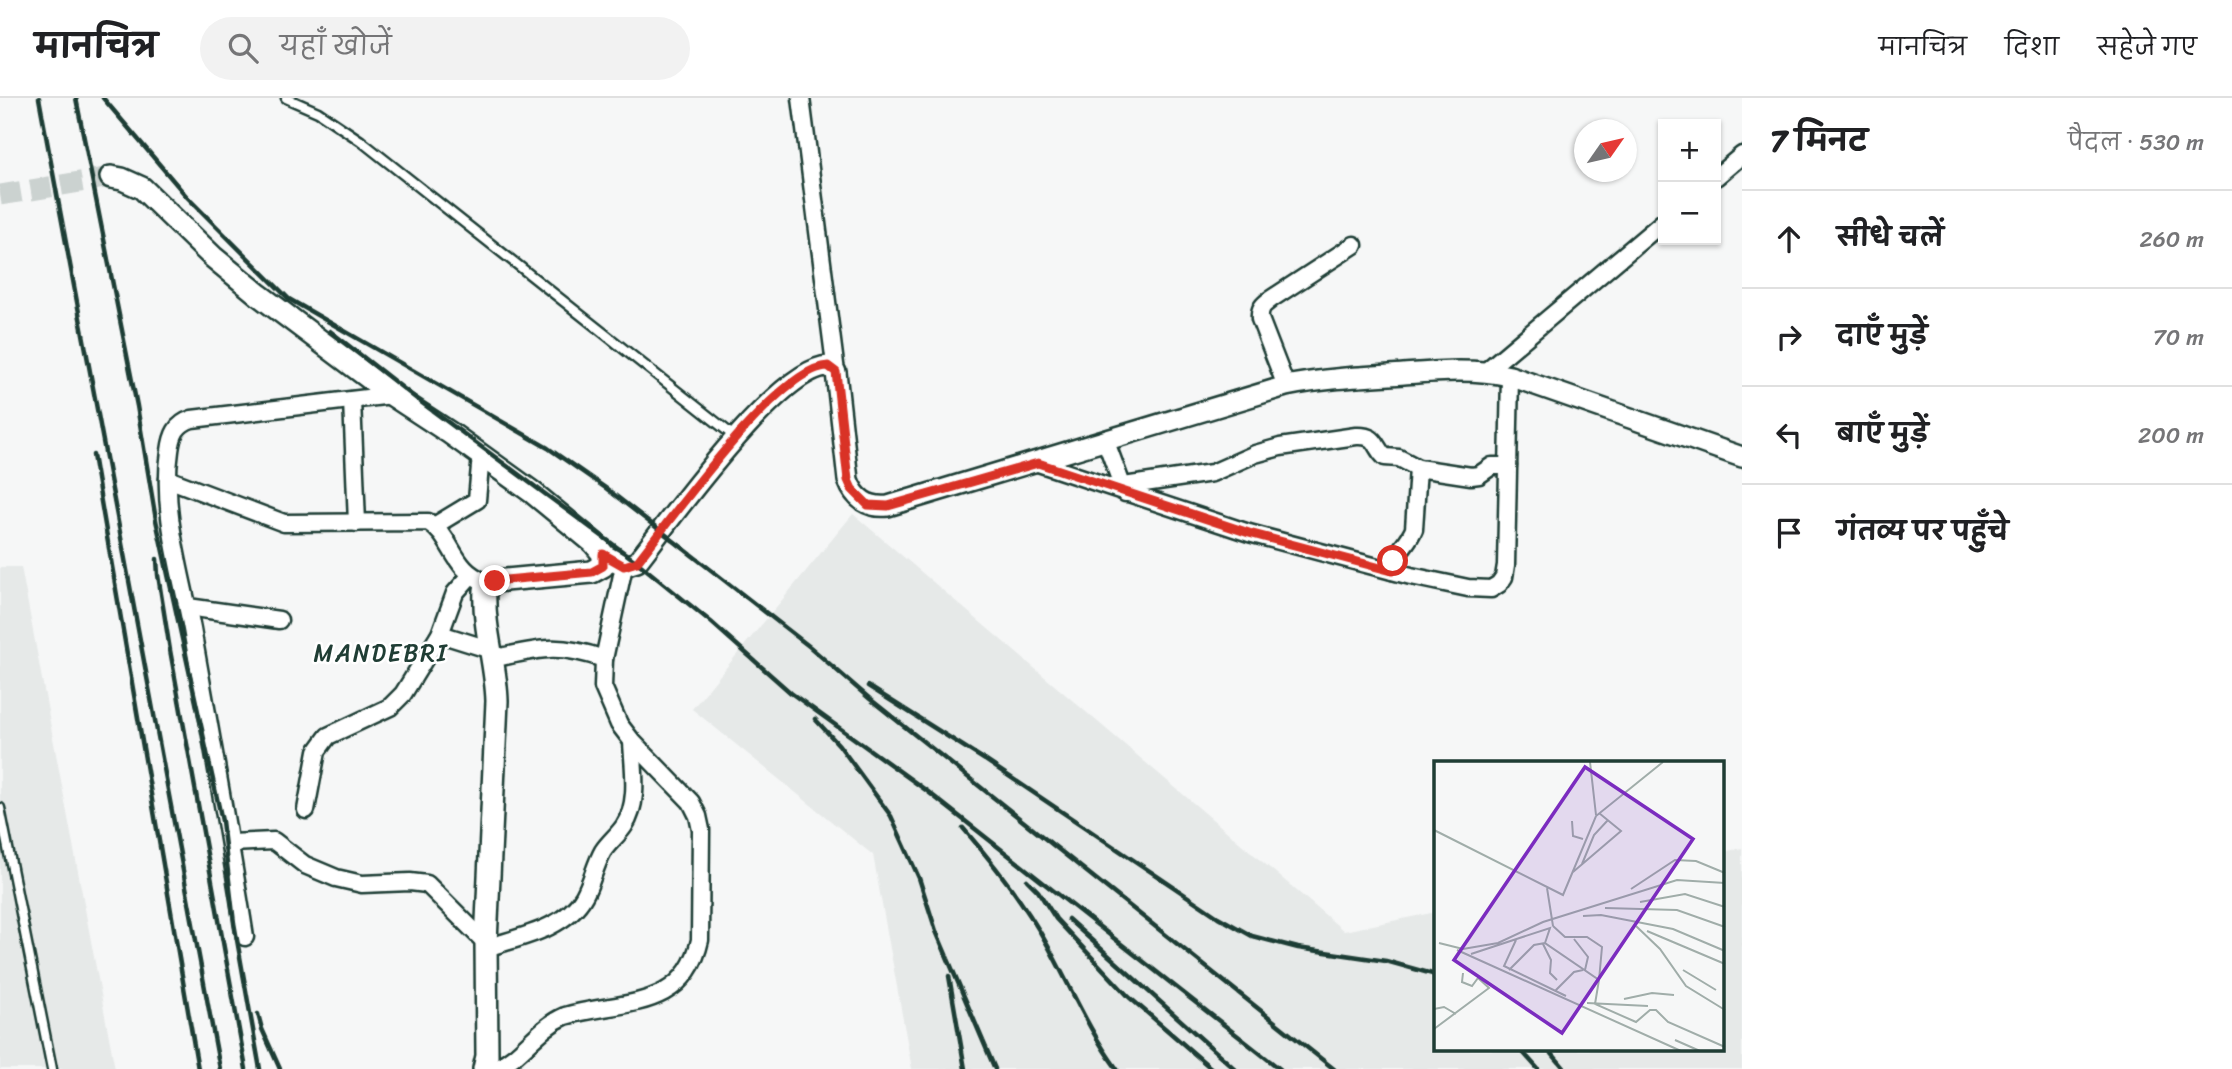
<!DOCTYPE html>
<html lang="hi">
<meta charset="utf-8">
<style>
body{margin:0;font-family:Sriracha,"Playpen Sans Deva",sans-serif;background:#f2f2f2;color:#202124}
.controls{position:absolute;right:21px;top:21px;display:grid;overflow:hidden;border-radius:0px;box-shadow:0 2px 5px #0004}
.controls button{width:63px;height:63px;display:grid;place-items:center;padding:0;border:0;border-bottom:2px solid #e0e0e0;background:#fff;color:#202124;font:35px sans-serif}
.compass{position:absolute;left:1574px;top:21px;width:63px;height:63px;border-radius:50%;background:#fff;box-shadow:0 2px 5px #0004;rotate:56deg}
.stop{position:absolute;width:21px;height:21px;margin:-16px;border:5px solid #d93025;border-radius:50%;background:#fff}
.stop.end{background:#d93025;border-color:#fff;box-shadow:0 2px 7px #0008}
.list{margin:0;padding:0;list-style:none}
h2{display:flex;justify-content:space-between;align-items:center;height:91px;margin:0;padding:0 28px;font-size:30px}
h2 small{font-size:23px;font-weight:400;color:#757577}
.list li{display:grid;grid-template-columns:46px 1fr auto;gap:21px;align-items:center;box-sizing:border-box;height:98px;padding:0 28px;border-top:2px solid #e0e0e0}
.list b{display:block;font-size:26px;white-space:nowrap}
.list em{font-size:23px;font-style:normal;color:#757577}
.icon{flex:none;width:38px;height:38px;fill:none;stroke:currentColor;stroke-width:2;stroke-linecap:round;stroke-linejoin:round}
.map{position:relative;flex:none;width:1742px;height:971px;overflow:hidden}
header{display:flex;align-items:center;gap:42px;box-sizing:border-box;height:98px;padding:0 35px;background:#fff;border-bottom:2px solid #e0e0e0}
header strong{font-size:33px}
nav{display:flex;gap:38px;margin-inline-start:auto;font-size:24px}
.search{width:490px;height:63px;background:#f2f2f2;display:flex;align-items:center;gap:18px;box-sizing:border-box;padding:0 24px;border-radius:38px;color:#757577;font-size:26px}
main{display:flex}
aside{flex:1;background:#fff}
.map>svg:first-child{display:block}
.built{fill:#e6e9e8}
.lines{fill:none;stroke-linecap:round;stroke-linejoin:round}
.secondary-tunnel{stroke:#cbd2d0;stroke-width:21;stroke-dasharray:21 10;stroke-linecap:butt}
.service-casing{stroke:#1f3d34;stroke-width:13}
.minor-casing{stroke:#1f3d34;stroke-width:21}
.tertiary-casing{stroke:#1f3d34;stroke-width:24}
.secondary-casing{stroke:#1f3d34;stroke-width:26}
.service{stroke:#fff;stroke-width:8}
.minor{stroke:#fff;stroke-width:16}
.tertiary{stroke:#fff;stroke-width:19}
.secondary{stroke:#fff;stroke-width:21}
.rail{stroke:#1f3d34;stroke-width:4.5}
.route{stroke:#d93025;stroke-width:9}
.labels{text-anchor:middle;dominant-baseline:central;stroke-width:5;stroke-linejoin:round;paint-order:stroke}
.quarter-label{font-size:24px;letter-spacing:2px;fill:#1f3d34;stroke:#fff}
.inset-road{fill:none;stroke:#a0ada9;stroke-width:2}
.view{fill:#7b2cbf;fill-opacity:0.15;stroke:#7b2cbf;stroke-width:3.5}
.inset-edge{fill:none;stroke:#1f3d34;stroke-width:3.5}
</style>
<header>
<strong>मानचित्र</strong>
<div class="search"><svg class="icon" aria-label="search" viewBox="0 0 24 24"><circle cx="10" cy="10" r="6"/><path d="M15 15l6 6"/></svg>यहाँ खोजें</div>
<nav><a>मानचित्र</a><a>दिशा</a><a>सहेजे गए</a></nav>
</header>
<main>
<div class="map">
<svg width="1742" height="971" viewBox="0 0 1742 971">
<rect width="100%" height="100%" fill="#f6f7f7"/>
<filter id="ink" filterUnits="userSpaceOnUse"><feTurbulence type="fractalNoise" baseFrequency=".0143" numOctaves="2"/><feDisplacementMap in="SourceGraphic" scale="14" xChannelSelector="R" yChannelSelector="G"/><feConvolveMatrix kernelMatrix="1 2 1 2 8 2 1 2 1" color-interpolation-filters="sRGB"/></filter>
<g filter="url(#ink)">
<!-- built -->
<g class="built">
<path d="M853,416L1344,833L1436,814V952H1723V754L1742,750V971H912L873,757L692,611Z"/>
<path d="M0,469H21L115,971H0Z"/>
</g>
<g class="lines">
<!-- secondary-tunnel -->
<path class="secondary-tunnel" d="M0,97L111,79"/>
<!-- service casing -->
<g class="service-casing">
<g id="service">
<path d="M286,0L318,14L361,43L735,339"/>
<path d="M0,710L52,971"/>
</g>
</g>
<!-- minor casing -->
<g class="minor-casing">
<g id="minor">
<path d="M801,0L836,274"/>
<path d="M1716,79L1742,57"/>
<path d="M1486,273L1663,124"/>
<path d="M1286,288L1260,221C1259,210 1263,207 1271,201L1354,147"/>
<path d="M352,302L357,425"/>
<path d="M1106,344L1125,395"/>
<path d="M1038,365L1249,435L1411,478L1468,490L1491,491L1499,486L1504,479L1506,467L1510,278"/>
<path d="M168,381L284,425L428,424C446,434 451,456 464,470C471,478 480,482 488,486"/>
<path d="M1124,388L1212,375L1255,356L1280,349L1356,338C1378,337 1373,348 1385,359L1399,360L1418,370L1471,378L1479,377L1492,368H1508"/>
<path d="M434,428L477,402L481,357"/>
<path d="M1392,473C1395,452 1407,448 1414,431L1418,370"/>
<path d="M188,509L279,522"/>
<path d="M440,536L488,551"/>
<path d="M491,561C539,551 556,544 604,561"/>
<path d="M306,712L317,653L328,638L390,609L403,596L440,536L455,495L471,477"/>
<path d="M231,745L274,743L305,767L336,780L362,786L410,784L427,786L486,845"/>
<path d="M245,839C229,736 210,633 192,531C181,473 161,412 170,353C172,337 176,326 192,321L392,297"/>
<path d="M486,850C519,839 566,831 584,798C592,784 595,767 603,753C609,744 618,737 624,728C640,704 633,670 632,643"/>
<path d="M494,971C522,959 537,930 565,918C620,902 684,914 700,842L701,732L698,718L691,704L632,643L619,626L603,589L604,561L624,468"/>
</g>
</g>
<!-- tertiary casing -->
<g class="tertiary-casing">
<path id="tertiary" d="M603,456L624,468L637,464C670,422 778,270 828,268L836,274L848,382C855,401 868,410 888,408L1286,288C1321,281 1355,279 1390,277C1431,274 1470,269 1510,278L1742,359"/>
</g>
<!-- secondary casing -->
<g class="secondary-casing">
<path id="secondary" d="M111,79L122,81L142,90L213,159L259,197L392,297L450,335L532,394L594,445L603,456V468L592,474L495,483L485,492C483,531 496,565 497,603L486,845L487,958L484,971"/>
</g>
<!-- service -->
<use href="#service" class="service"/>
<!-- minor -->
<use href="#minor" class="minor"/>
<!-- tertiary -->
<use href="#tertiary" class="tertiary"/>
<!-- secondary -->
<use href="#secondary" class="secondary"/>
<!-- rail -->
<g class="rail">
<path d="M39,0L220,971"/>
<path d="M76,0L137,308L156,422L222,723L234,825L260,971"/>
<path d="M103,0L188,100L289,201L548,350L607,391L810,549L870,601L1334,971"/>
<path d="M330,233L418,302L637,464L711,524L791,595L927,693L1280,971"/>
<path d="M93,357L198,971"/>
<path d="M157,461L158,477L170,552L246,971"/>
<path d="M868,588L985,662L1218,819L1252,838L1298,850L1386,863L1436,877"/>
<path d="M815,621L839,647L891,718L919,780L936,833L995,971"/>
<path d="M963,730C995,767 1025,805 1048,848C1071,890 1089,933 1117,971"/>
<path d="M1027,782L1038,793L1056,821L1129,899L1212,971"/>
<path d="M1068,821L1235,971"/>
<path d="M949,878L965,971"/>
<path d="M258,916L262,931L280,971"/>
<path d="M1521,952L1538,971"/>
<path d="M1549,952L1565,971"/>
</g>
</g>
</g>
<g class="lines" filter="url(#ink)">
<!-- route -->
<path class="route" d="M495,483L592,474L603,468V456L624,468L637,464C670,423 778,269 828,268L836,274L848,382L852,391L868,407L888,408L1038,365L1249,435L1392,473L1393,463"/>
</g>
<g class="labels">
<!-- quarter labels -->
<g class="quarter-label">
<text x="381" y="555">MANDEBRI</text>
</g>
</g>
<!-- overview -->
<g transform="translate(1434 663)">
<rect width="290" height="290" fill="#f6f7f7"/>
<path class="inset-road" d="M156,1L162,54M138,60L139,75L149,78M0,69L129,134L162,55L229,1M148,103L160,74L174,59M139,111L187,70L165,52M113,127L119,165M197,128L241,99L262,100L291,112M206,141L251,133L291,146M171,147L243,149L291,166M149,155L167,154L239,168L291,190M119,165L131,176H153L168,186L165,219M202,165L226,188L252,225L291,249M213,170L291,203M140,178L154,196L151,209M82,179L70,205L132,235M5,182L29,188L64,182L109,161L243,119L291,122M109,183L117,199L116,212L123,219M23,189L247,290M37,193L116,167L111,182L165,219L161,243L202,261L216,249H222L234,261L291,286M75,209L100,184L111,182M249,209L282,229M121,230L140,211L149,209M190,238L218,232L240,234M153,242L214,245M0,248L10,246L22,253M0,268L55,227L44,217L38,225L28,221L29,212M241,279L266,290"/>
<path class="view" d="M151,6L259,78L128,272L20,199Z"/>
<rect width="290" height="290" class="inset-edge"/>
</g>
</svg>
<div class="controls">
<button>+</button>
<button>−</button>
</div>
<svg class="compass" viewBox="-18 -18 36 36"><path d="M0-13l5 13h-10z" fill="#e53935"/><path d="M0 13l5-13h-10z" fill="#757577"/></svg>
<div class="stop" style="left:1393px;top:463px"></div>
<div class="stop end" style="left:495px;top:483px"></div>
</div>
<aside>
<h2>7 मिनट<small>पैदल · 530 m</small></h2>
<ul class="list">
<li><svg class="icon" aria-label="ahead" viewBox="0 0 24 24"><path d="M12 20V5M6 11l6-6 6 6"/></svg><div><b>सीधे चलें</b></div><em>260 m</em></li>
<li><svg class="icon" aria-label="right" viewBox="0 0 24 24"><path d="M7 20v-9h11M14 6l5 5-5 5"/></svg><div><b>दाएँ मुड़ें</b></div><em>70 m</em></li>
<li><svg class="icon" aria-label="left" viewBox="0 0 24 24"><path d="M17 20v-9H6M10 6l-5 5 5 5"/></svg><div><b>बाएँ मुड़ें</b></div><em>200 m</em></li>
<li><svg class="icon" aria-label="arrive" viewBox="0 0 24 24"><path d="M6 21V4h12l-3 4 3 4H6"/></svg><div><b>गंतव्य पर पहुँचे</b></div></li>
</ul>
</aside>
</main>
